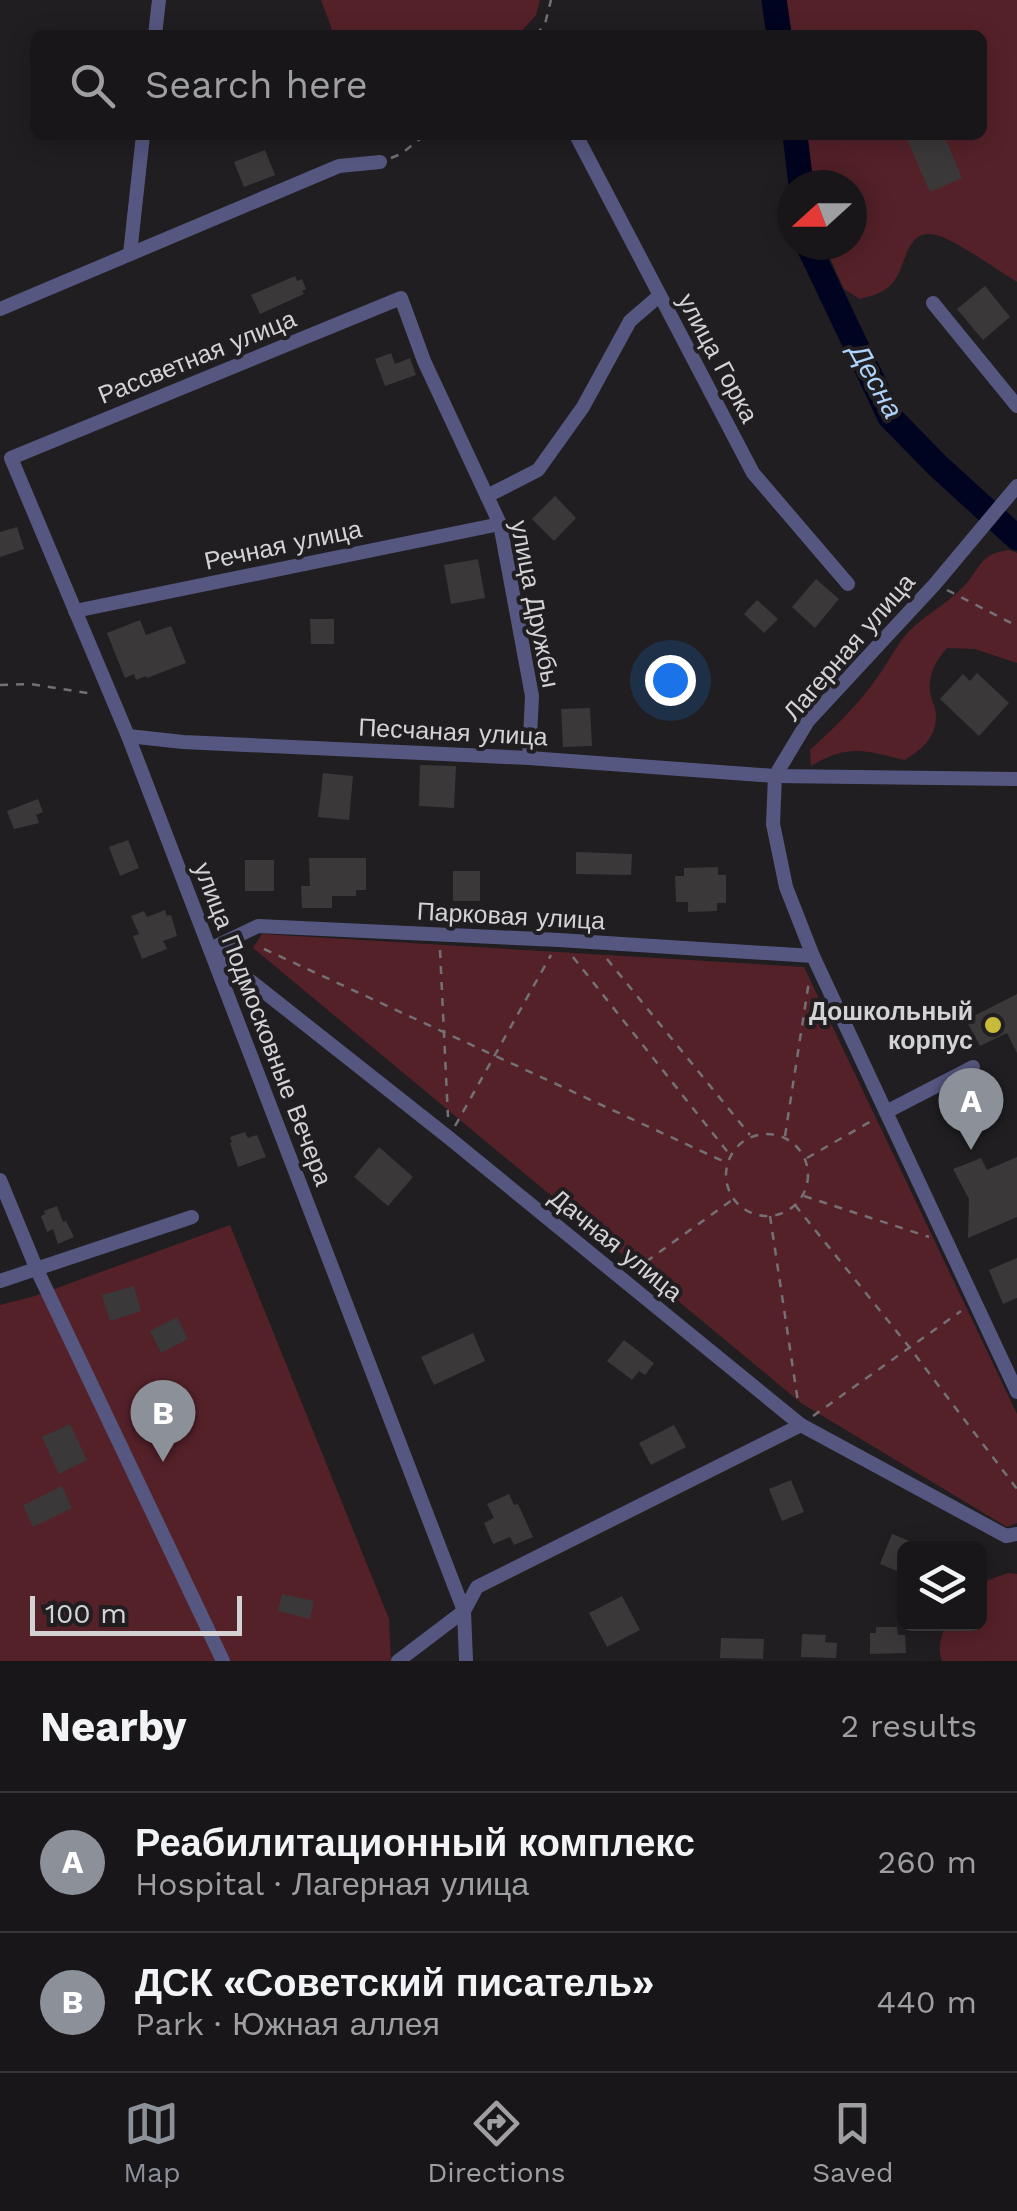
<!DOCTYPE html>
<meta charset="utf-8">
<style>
body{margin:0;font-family:"Work Sans",sans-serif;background:#252326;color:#f1f3f6}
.controls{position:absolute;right:30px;bottom:30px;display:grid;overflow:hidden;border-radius:15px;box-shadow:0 5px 25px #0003}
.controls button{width:90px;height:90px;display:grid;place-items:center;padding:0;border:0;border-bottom:2px solid #363538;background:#181619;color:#f1f3f6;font:50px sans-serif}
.compass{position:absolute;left:777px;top:170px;width:90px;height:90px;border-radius:50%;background:#181619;box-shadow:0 5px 25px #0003;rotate:249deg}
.scale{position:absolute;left:30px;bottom:25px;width:212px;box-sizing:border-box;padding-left:10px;border:5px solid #d3d2d4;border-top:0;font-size:28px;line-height:35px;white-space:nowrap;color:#d3d2d4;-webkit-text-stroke:8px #201e21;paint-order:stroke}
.you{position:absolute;left:670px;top:680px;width:35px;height:35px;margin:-25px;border:8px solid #fff;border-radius:50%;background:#1a73e8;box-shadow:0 0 0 15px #1a73e833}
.badge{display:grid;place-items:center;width:65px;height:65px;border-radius:50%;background:#8c9099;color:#fff;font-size:32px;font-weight:700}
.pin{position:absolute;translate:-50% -82px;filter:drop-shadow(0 2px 5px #0008)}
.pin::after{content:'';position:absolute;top:52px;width:35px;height:30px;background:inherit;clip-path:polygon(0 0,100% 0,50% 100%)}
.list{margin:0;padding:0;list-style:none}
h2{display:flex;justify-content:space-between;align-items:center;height:130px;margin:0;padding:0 40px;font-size:42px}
h2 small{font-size:32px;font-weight:400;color:#9f9fa2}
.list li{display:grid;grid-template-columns:65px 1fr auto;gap:30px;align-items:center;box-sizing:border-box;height:140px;padding:0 40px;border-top:2px solid #363538}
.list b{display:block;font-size:38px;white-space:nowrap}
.list p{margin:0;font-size:32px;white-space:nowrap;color:#9f9fa2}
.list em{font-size:32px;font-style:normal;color:#9f9fa2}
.icon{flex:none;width:55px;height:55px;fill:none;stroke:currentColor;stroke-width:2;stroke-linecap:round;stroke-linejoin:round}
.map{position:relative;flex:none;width:1017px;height:1661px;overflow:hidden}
.search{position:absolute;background:#181619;box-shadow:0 5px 25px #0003;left:30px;right:30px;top:30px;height:110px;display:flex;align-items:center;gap:25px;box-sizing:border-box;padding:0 35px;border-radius:15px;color:#9f9fa2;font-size:38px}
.sheet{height:410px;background:#181619}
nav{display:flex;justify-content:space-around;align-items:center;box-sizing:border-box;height:140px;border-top:2px solid #363538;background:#181619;font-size:28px;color:#9f9fa2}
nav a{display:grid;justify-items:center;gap:5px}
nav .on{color:#8c9099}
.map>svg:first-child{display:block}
.green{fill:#552129}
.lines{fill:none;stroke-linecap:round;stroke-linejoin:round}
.river{stroke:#000420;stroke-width:25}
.building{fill:#3b383a}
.path{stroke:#737174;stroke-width:2.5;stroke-dasharray:8 8;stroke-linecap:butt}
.minor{stroke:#565780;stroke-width:14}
.poi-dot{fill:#c9bb3a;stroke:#201e21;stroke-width:4}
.labels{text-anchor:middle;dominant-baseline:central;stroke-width:8;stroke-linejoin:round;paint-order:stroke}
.street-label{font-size:25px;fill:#d3d2d4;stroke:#201e21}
.poi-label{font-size:25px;font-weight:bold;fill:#d3d2d4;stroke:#201e21;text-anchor:end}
.water-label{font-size:28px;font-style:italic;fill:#add2fc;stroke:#201e21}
</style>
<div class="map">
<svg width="1017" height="1661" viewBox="0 0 1017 1661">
<rect width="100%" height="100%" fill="#201e21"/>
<!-- green -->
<g class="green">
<path d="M321,0H540L536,15L518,35H334Z"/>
<path d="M787,0H1017V282C999,271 954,239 936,235C906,228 907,264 894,281C886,293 873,295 860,299L844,289L824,245H852V185H814L807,135H982V35H792Z"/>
<path d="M1009,550L1017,553V663L975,649L947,648C936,660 928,675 930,692C930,695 934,706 935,708C940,733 924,749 904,760C865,750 847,744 811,766L810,750C833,729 856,707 874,682C885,668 893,651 904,637C920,617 945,606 963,587C982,568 978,554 1009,550Z"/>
<path d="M262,934L804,967L1017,1414V1523L1007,1527L801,1403L253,948Z"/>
<path d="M230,1225L389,1619L391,1661H0V1305L35,1296Z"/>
<path d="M1008,1573L1017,1574V1661H942C937,1648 941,1636 946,1624H980V1583Z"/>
</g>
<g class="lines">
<!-- river -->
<g class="river">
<path d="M774,0L779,35"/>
<path d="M795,135L801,185"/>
<path d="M808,245L890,417L938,466L1017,538"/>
</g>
</g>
<!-- building -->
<g class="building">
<path d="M905,135H944L962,178L930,192Z"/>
<path d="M265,150L275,175L244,187L234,162Z"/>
<path d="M295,276L297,281L302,279L306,289L302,291L304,294L260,314L251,295Z"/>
<path d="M985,286L1010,317L983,340L957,309Z"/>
<path d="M391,353L395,364L410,358L416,375L385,386L375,359Z"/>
<path d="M555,496L576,518L554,541L532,519Z"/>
<path d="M17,527L24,549L0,557V532Z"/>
<path d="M478,559L485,598L451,604L444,565Z"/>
<path d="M816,579L839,599L815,628L792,607Z"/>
<path d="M757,600L778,619L764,633L744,614Z"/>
<path d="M310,619H334V644H311Z"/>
<path d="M140,620L146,635L171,626L186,663L147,678L146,676L136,680L134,674L125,678L107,633Z"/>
<path d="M977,673L1009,703L979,736L940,699L963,674L970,681Z"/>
<path d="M590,708L592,746L563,747L561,709Z"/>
<path d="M420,765L456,766L454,808L419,806Z"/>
<path d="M323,773L353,776L349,820L318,817Z"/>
<path d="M38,799L43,812L36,815L39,823L14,829L7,811Z"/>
<path d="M128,840L139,868L120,876L109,847Z"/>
<path d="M576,852L632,854L631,875L576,874Z"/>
<path d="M309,858H366V890H356V896H332V908H302L301,886H310Z"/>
<rect x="245" y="860" width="29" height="31"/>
<path d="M718,867V875H726V903H717V911L688,912V902H676L675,876H684V868Z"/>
<rect x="453" y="871" width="27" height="30"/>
<path d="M165,910L167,916L171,915L177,936L163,941L167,949L142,959L133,936L139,934L131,916L144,911L147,917Z"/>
<path d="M1017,994V1053L1007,1033L980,1046L966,1020Z"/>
<path d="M245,1132L248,1138L257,1135L266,1157L238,1167L230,1143L232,1142L230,1137Z"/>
<path d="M379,1147L413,1177L388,1206L354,1177Z"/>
<path d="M1017,1157V1217L968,1238L969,1199L953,1169L981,1158L987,1170Z"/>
<path d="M57,1206L63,1222L66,1221L74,1237L58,1244L53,1229L47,1232L41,1216L45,1214L44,1211Z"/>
<path d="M1017,1258V1298L1003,1304L989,1270Z"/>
<path d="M134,1286L141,1311L110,1321L102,1295Z"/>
<path d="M177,1317L188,1339L161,1353L150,1331Z"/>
<path d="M473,1333L485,1361L434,1385L421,1357Z"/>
<path d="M624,1340L654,1363L645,1375L639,1371L632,1380L607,1361Z"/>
<path d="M70,1424L87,1460L59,1474L42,1437Z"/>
<path d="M674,1425L686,1447L651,1465L639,1443Z"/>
<path d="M791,1480L804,1512L782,1521L769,1489Z"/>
<path d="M62,1486L72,1508L33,1527L23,1505Z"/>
<path d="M509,1494L514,1505L518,1504L533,1537L514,1545L510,1537L493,1544L484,1523L494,1518L487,1504Z"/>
<path d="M892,1534L927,1548H904V1574L880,1564Z"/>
<path d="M282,1594L314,1601L310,1619L278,1611Z"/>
<path d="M622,1596L640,1630L607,1647L589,1613Z"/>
<path d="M876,1627H897L898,1635H905L906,1653L870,1654V1633H876Z"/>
<path d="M802,1634L826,1635L825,1642L837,1643L836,1658L801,1657Z"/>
<path d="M721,1638L764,1639L763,1659L720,1658Z"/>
</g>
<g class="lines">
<!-- path -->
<g class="path">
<path d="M536,35L545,24L551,0"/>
<path d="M391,158L401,154L425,135"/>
<path d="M947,590L1017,626"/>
<path d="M0,685L31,684L94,694"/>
<path d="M264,949L727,1163"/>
<path d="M440,950L448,1117"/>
<path d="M573,957L730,1155"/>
<path d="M607,959L750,1135"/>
<path d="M455,1126L551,955"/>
<circle cx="767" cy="1175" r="41"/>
<path d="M785,1136L809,981"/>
<path d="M807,1158L873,1120"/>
<path d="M804,1196L929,1237"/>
<path d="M795,1205L910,1348L1017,1489"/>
<path d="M770,1216L798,1402"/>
<path d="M633,1271L732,1200"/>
<path d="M813,1416L961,1311"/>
</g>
<!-- minor -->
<g class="minor">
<path d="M155,35L159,0"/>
<path d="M576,135L753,473L848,584"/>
<path d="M130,254L143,135"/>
<path d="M933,303L1017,406"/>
<path d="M0,309L339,166L380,162"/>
<path d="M1017,486L935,584L808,721L775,776L773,824L786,887L813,956L1017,1392"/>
<path d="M487,496L538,470L583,407L630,321L659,296"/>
<path d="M75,611L500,524"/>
<path d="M128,736L183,742L529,758L775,776L1017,779"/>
<path d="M813,956L559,940L258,926L210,949L448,1137L801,1425L1006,1536L1017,1534"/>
<path d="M886,1112L973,1067"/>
<path d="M0,1180L37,1270L223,1661"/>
<path d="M0,1281L192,1217"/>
<path d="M398,1661L464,1611L477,1587L801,1425"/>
<path d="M466,1661L464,1611L128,736L11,458L401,298L424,361L500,524L532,696L529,758"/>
</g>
</g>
<!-- markers -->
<circle class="poi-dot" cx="993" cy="1025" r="10"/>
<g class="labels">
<!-- street labels -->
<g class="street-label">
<text transform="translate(197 357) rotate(-22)">Рассветная улица</text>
<text transform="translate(718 358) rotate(62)">улица Горка</text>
<text transform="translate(283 545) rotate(-12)">Речная улица</text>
<text transform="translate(535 604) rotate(79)">улица Дружбы</text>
<text transform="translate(849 647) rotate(-49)">Лагерная улица</text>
<text transform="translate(453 732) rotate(3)">Песчаная улица</text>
<text transform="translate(511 916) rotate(3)">Парковая улица</text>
<text transform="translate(263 1024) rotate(69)">улица Подмосковные Вечера</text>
<text transform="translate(616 1245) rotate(39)">Дачная улица</text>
</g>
<!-- poi labels -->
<g class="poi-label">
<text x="973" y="1011">Дошкольный<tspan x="973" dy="29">корпус</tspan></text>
</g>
<!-- water labels -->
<g class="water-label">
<text transform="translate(876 381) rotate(61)">Десна</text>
</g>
</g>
</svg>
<div class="controls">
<button><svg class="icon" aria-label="layers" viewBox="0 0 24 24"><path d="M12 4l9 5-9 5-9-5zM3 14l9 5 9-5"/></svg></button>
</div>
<svg class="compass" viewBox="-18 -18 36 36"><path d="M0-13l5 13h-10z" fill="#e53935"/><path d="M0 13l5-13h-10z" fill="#9f9fa2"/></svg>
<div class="scale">100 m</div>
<div class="you"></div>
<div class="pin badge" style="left:971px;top:1150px">A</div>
<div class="pin badge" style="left:163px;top:1462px">B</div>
<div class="search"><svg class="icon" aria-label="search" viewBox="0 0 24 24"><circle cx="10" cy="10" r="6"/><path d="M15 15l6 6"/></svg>Search here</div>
</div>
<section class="sheet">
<h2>Nearby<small>2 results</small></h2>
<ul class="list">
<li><span class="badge">A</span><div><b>Реабилитационный комплекс</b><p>Hospital · Лагерная улица</p></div><em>260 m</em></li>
<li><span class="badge">B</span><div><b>ДСК «Советский писатель»</b><p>Park · Южная аллея</p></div><em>440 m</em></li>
</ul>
</section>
<nav>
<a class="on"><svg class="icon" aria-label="map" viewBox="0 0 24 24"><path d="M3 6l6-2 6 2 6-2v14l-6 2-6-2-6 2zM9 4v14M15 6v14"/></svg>Map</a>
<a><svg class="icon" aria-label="directions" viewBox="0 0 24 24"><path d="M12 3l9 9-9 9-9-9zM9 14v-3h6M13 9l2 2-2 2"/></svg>Directions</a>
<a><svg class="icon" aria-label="saved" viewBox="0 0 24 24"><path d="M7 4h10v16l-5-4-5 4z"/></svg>Saved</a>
</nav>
